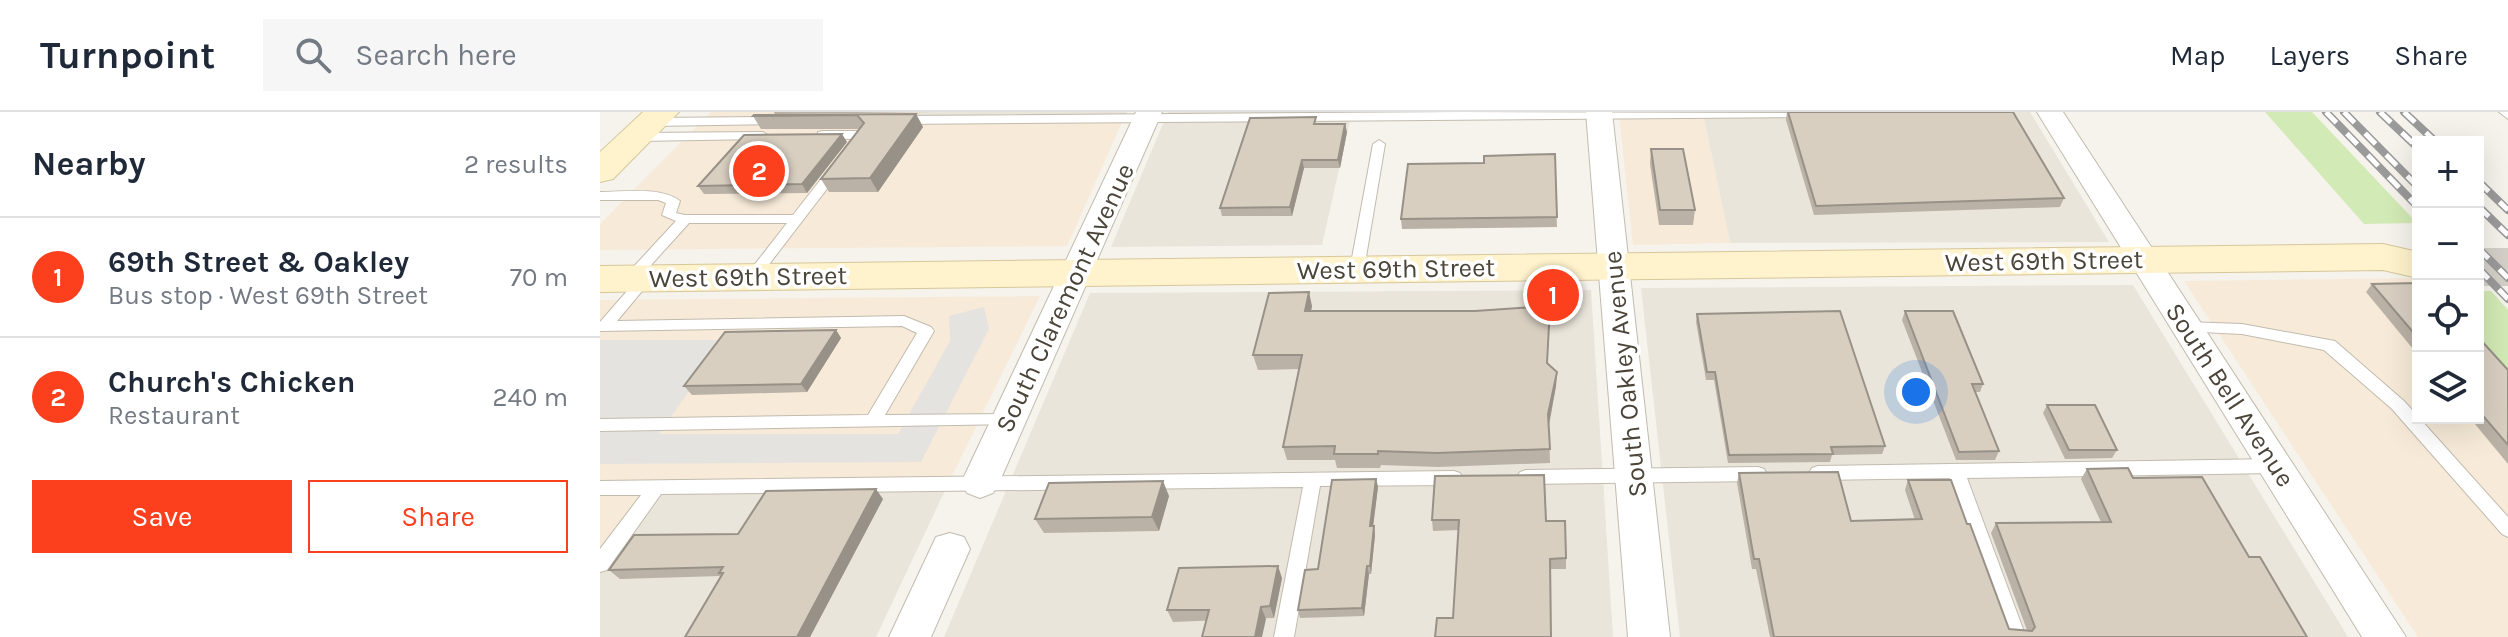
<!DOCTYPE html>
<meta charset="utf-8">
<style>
body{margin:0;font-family:Karla,sans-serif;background:#f6f6f7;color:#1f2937}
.controls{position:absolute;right:24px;top:24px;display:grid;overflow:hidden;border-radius:0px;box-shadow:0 8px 32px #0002}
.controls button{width:72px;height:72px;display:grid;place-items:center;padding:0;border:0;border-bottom:2px solid #e0e1e3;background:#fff;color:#1f2937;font:40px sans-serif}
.you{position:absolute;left:1316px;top:280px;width:28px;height:28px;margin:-20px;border:6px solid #fff;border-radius:50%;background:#1a73e8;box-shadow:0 0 0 12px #1a73e833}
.badge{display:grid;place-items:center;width:52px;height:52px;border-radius:50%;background:#fc3f1d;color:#fff;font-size:26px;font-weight:700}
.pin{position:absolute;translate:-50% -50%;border:4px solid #fff;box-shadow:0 2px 8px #0006}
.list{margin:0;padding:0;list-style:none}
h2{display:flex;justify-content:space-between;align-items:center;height:104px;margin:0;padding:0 32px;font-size:34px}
h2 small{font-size:26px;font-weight:400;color:#747a83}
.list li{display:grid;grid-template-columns:52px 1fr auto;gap:24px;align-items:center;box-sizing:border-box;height:120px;padding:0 32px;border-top:2px solid #e0e1e3}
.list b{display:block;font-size:30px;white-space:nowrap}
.list p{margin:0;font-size:26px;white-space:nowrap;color:#747a83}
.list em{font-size:26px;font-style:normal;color:#747a83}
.actions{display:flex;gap:16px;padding:24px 32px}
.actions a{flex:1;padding:18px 0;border:2px solid #fc3f1d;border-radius:0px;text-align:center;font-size:28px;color:#fc3f1d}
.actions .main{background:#fc3f1d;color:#fff}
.icon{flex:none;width:44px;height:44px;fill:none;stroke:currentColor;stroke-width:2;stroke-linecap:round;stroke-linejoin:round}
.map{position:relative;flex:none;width:1908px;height:525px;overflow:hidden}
header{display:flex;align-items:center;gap:48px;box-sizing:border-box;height:112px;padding:0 40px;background:#fff;border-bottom:2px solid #e0e1e3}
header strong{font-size:38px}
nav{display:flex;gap:44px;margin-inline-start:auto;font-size:28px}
.search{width:560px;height:72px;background:#f6f6f7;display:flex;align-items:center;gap:20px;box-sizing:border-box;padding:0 28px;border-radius:0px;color:#747a83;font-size:30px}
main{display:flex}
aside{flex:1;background:#fff}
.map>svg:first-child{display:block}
.residential{fill:#eae5da}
.commercial{fill:#f7ead8}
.green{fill:#d2eab5}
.parking{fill:#e5e3e0}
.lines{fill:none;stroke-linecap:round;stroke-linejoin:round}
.secondary-tunnel{stroke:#d4d0c8;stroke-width:38;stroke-dasharray:38 19;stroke-linecap:butt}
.lane-casing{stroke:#c2bbae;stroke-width:2}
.street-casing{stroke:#c2bbae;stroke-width:2}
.secondary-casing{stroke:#d6c79b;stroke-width:2}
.lane{fill:#fff;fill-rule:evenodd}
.street{fill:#fff;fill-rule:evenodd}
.secondary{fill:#fff3cd;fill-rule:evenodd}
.rail-casing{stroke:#9a9a9a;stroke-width:8}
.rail{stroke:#fff;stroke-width:5;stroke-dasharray:15;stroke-linecap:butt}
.wall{fill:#bab2a6}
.shaded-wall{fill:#979187}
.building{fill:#d8cfc1;stroke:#979187;stroke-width:2}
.labels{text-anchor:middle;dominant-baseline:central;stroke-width:7;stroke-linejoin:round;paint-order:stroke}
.street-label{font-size:26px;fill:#4b4439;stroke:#fff}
</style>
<header>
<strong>Turnpoint</strong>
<div class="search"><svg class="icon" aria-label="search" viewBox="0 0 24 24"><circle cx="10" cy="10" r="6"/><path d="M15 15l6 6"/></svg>Search here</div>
<nav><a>Map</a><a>Layers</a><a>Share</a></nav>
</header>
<main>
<aside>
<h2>Nearby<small>2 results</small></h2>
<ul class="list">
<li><span class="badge">1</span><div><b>69th Street &amp; Oakley</b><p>Bus stop · West 69th Street</p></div><em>70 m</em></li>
<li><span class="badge">2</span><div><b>Church's Chicken</b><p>Restaurant</p></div><em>240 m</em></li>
</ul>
<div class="actions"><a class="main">Save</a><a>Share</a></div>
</aside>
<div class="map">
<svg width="1908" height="525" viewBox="0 0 1908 525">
<rect width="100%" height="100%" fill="#f6f3ec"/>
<!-- residential -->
<g class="residential">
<path d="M319,0H527L524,6L313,8Z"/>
<path d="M568,0H978V2L751,4L722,133L511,135Z"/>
<path d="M1019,0H1430L1509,130L1130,131L1103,2Z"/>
<path d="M1533,173L1748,525H1080L1041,176Z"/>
<path d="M991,178L1013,525H344L490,181Z"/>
<path d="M348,372L276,525H0V452L56,375Z"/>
</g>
<!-- commercial -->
<g class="commercial">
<path d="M111,0H319L314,7L524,6L467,134L0,138V112Z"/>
<path d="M1103,1L1130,131L1033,133L1019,2Z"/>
<path d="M1818,166V306H1878L1908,270V525H1818L1584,169Z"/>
<path d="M440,184L348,372L56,375L0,452V188Z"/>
</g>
<!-- green -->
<g class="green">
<path d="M1665,0H1712L1817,111L1764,112Z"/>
<path d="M1878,179H1891L1908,198V270L1878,236Z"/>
</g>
<!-- parking -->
<path class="parking" d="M384,195L389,217L321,350L0,352V228H125L59,322H298L350,229L349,204Z"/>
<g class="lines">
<!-- secondary-tunnel -->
<path class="secondary-tunnel" d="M1878,155H1908"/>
<!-- lane casing -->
<g class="lane-casing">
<g id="lane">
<path d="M863,0L1214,1L1208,5L299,12L293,8L299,4Z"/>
<path d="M1899,0H1908V7Z"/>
<path d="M176,5L182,9L180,12L52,14L46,10L52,6Z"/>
<path d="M222,19H263L269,23L261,35L257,36L251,32L254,27L218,26V20Z"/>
<path d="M163,20L169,24L167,27L36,29L30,25L36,21Z"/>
<path d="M779,28L785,32L764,157L757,162L750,157L773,32Z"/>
<path d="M237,52L243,56L157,168L152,170L145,165L187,111H89L43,162L51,163L53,166L17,209L304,204L331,215L334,219L285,303L409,302L415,304L417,308L415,312L0,319V307L268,303L317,221L302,214L0,219V210L34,171L25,170L23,167L25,164L76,109L62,103L66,91L58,88H0V80C24,80 60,74 80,89L76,101L85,103H193L232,53Z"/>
<path d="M1586,210L1642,212L1735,229L1804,289L1908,405V425L1902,422L1792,297L1724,238L1642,222L1581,219L1578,215Z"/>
<path d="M1676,347L1682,349L1685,354L1682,359L1676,361L1367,366L1426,525H1406L1350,366L1218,368L1212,366L1209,361L1212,356L1218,354Z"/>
<path d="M1158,355L1164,357L1167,362L1164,367L1158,369L926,372L920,370L917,365L920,360L926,358Z"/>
<path d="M854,359L860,361L863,366L860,371L854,373L720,374L694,525H674L703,375L61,382L7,458L0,460V437L41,383H0V369Z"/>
</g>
</g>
<!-- street casing -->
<g class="street-casing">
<g id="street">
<path d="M536,0H562L399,371L393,381L380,386L367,381L361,371Z"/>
<path d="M986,0H1012L1070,525H1028Z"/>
<path d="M1437,0H1463L1806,525H1762Z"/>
<path d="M350,421L364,425L370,437L331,525H289L336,425Z"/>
</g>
</g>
<!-- secondary casing -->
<g class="secondary-casing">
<g id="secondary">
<path d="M43,0H79L13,67L0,70V40Z"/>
<path d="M1783,132L1818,140V166L1783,158L0,180V154Z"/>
</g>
</g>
<!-- lane -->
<use href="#lane" class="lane"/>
<!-- street -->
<use href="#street" class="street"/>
<!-- secondary -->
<use href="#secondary" class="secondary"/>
<!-- rail casing -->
<g class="rail-casing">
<g id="rail">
<path d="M1726,0L1818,95"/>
<path d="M1744,0L1818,75"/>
<path d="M1780,0L1818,36"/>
<path d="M1804,0L1836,30"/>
<path d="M1878,69L1908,98"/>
<path d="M1878,94L1908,123"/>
<path d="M1878,136L1908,166"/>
<path d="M1878,156L1908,187"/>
</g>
</g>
<!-- rail -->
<use href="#rail" class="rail"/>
</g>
<!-- wall -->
<g class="wall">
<path d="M174,0H333L175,2Z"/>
<path d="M1187,0L1464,86L1460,95L1214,103L1186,8Z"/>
<path d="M316,2L323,15L278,80H229L221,67L260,17H161L153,4Z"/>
<path d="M717,12L747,20L740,56H704L692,104H622L620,96Z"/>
<path d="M247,30L207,81L104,82L98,74Z"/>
<path d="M1051,37L1095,98L1093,113H1059L1050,52Z"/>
<path d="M955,42L957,115L802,117L801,107L884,51Z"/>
<path d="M1818,171V243L1766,180L1772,172Z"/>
<path d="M712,194L711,199H875L950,194L947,252L957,260L956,274L949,314L950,351L838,355L781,353L780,356H737L735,348H687L683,335L700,257L658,258L653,243Z"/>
<path d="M1305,199L1383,272L1380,280H1375L1399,339L1395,348H1356L1302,208Z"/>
<path d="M1097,202L1285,334L1282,342L1232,343L1230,350L1128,351L1114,268H1106L1096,210Z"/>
<path d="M236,218L241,226L207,280L92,283L84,274Z"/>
<path d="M1878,225L1908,258V352L1870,306H1878Z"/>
<path d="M1447,293L1517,338L1512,346L1465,347L1443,301Z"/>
<path d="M1487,357L1533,366L1649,445L1707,525H1170L1156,457H1152L1137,371L1139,361L1251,409L1315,408L1305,378L1308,368L1367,412L1409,517L1427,518L1391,421L1396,411L1501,410L1481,367Z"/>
<path d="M835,364L946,409L966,446V457H950L853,506L859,418L833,419L832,408Z"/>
<path d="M776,367L778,375L773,414H774L775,423L771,462H769L764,504L700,506L698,498Z"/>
<path d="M569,384L559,419L444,421L435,407Z"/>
<path d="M283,387L210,525H85L121,464L20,467L9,458L138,422Z"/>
<path d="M682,466L674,506L573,510L567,498Z"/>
</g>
<!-- shaded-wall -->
<g class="shaded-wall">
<path d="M316,2L323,15L278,80L270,66Z"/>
<path d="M745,12L747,20L740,56L738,48Z"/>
<path d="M242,22L247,30L207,81L202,72Z"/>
<path d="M702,48L704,56L692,104L690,95Z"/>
<path d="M709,180L712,194L708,213L705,199Z"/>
<path d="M236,218L241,226L207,280L201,272Z"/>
<path d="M957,260L956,274L948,316V302Z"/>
<path d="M776,367L778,375L772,423L770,414Z"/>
<path d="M563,369L569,384L559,419L552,405Z"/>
<path d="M276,377L283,387L210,525H197Z"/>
<path d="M774,414L775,423L771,462L770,454Z"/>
<path d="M678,454L682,466L674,506L670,494Z"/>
<path d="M767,454L769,462L764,504L762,496Z"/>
<path d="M661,495L666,507L662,525H655Z"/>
</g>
<!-- building -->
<g class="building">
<path d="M1188,0H1413L1464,86L1216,94Z"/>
<path d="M316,2L270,66L221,67L264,11L257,3L153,4L154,3Z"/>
<path d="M716,5L714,12H745L738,48H702L690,95L620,96L650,6Z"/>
<path d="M242,22L202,72L98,74L144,23Z"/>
<path d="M1051,37H1083L1095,98H1060Z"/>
<path d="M955,42L957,105L801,107L808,52L884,51V44Z"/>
<path d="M1818,171V226L1772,172Z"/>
<path d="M709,180L705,199H875L950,194L947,251L957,260L948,302L950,337L837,341L778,339V342H734L735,334L683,335L702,243H653L669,181Z"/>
<path d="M1240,199L1285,334L1231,335L1233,342L1129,343L1115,260H1107L1097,202Z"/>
<path d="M1305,199H1353L1383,272H1372L1399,339L1359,340Z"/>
<path d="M236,218L201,272L84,274L125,220Z"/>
<path d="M1878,225L1908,258V333L1878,298Z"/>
<path d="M1447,293H1495L1517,338H1469Z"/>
<path d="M1528,356L1533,366L1602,365L1649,445H1660L1707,525H1174L1159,447H1154L1139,361L1238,360L1251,409L1322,407L1308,368H1351L1367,412H1370L1409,517L1432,519L1435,515L1396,411L1511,410L1487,357Z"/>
<path d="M944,363L946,409H965L966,446L950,447L951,525H835L837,506H853L859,408H832L835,364Z"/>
<path d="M776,367L770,414H774L770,454H767L762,496L698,498L705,458L718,457L732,368Z"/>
<path d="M563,369L552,405L435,407L449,371Z"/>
<path d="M276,377L197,525H85L123,461H119L123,455L9,458L34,423L138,422L166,379Z"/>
<path d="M678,454L670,494L661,495L655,525H602L609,498H567L579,456Z"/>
</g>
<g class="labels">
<!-- street labels -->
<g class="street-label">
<text transform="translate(1444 149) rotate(-1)">West 69th Street</text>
<text transform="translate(796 157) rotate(-1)">West 69th Street</text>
<text transform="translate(148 165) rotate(-1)">West 69th Street</text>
<text transform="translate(465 186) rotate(-65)">South Claremont Avenue</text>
<text transform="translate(1025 262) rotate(-96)">South Oakley Avenue</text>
<text transform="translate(1630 283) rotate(57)">South Bell Avenue</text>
</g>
</g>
</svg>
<div class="controls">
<button>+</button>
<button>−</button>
<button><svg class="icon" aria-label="locate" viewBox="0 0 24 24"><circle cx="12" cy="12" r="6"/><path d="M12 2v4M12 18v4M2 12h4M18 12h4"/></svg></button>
<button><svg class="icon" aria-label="layers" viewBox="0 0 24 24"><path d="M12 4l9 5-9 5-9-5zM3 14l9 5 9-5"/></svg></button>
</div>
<div class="you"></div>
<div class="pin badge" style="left:953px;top:183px">1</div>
<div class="pin badge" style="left:159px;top:59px">2</div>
</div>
</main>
